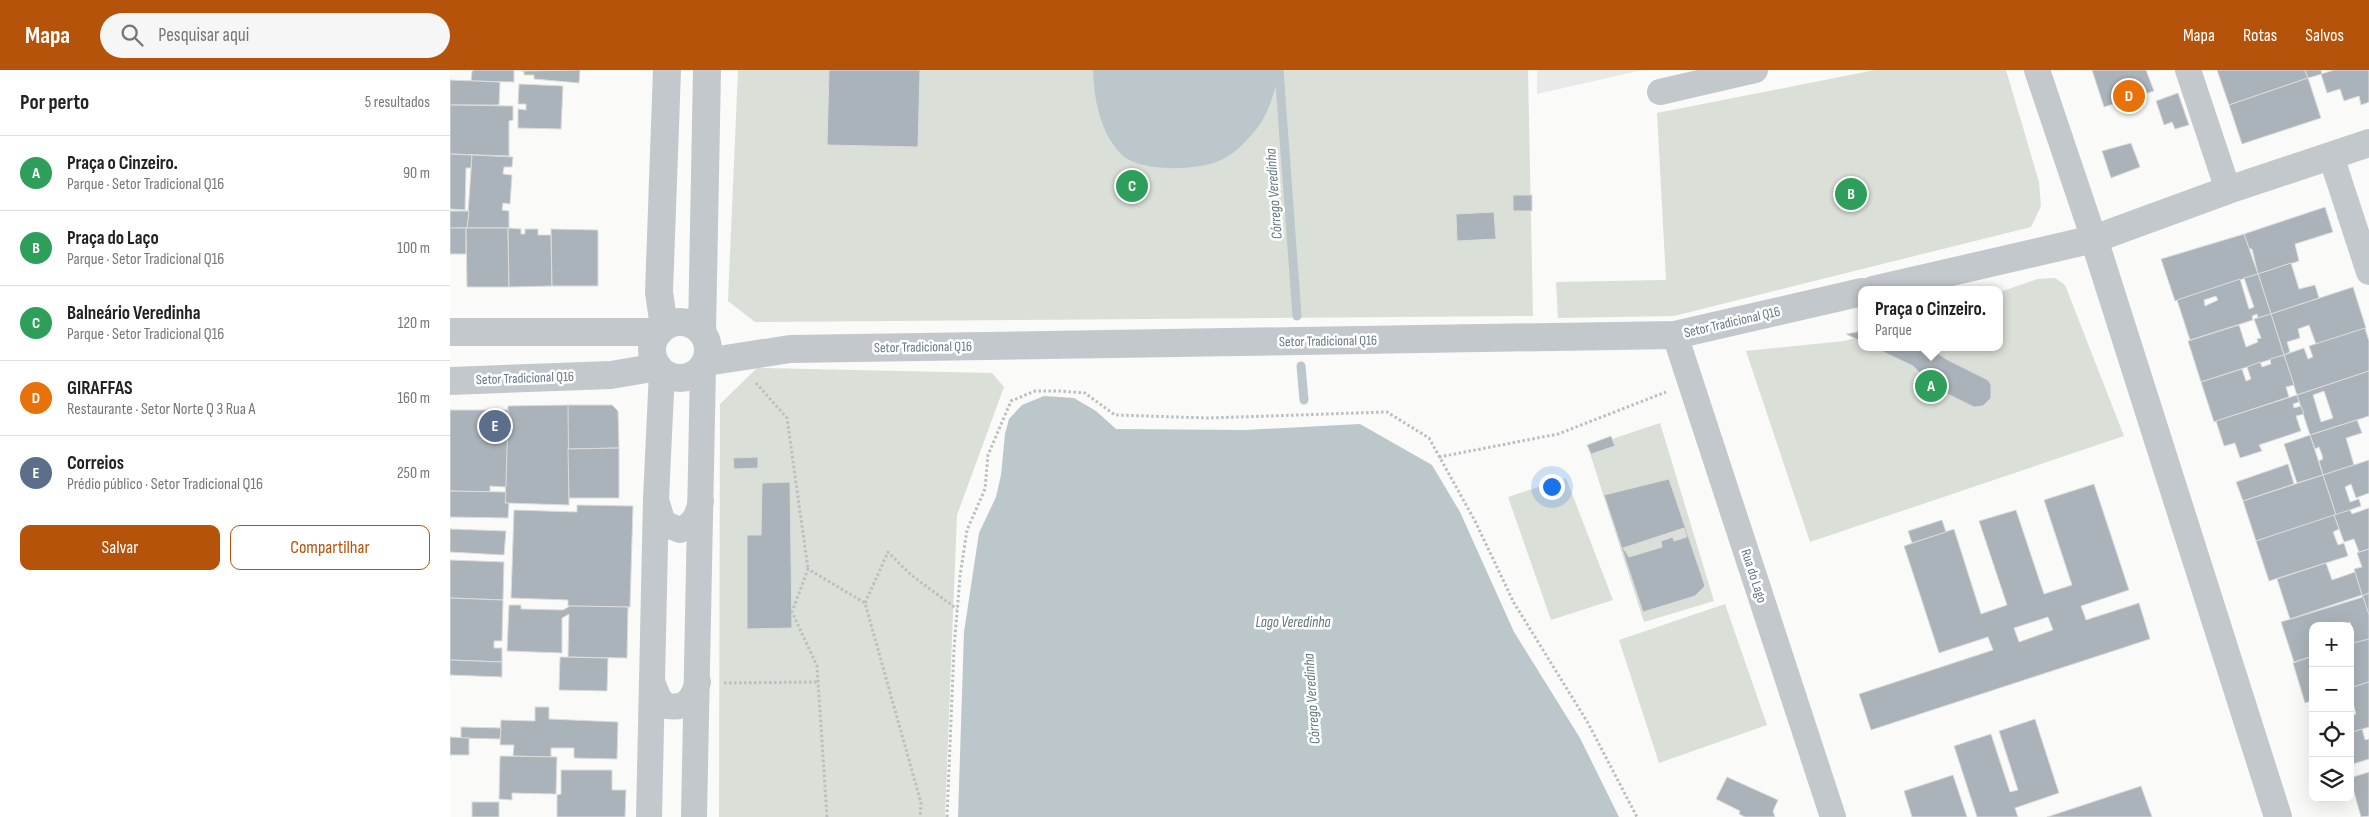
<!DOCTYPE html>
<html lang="pt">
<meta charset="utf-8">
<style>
body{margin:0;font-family:"Sofia Sans Condensed",sans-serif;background:#f6f6f6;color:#222}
.controls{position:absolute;right:15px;bottom:15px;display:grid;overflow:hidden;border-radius:10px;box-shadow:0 5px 20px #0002}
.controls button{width:45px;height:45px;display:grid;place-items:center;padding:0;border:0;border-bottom:1px solid #e0e0e0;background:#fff;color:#222;font:25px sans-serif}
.you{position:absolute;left:1101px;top:416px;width:18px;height:18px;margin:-12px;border:4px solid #fff;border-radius:50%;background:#1a73e8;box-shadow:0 0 0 8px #1a73e833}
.badge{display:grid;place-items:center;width:32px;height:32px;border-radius:50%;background:#b45309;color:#fff;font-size:16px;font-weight:700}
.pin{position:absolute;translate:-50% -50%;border:2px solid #fff;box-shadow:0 1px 5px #0006}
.popup{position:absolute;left:1408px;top:216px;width:145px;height:65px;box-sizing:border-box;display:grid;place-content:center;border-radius:10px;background:#fff;filter:drop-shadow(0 1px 4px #0005);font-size:16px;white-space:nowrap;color:#767676}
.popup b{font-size:19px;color:#222}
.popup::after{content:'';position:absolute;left:50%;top:100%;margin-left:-10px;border:10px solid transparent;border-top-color:#fff}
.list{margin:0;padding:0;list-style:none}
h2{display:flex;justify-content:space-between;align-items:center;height:65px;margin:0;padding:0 20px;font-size:21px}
h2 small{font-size:16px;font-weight:400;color:#767676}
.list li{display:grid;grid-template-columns:32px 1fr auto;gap:15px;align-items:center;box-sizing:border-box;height:75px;padding:0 20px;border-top:1px solid #e0e0e0}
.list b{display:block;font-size:19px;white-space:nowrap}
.list p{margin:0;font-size:16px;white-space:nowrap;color:#767676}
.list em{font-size:16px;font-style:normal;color:#767676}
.actions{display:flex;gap:10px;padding:15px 20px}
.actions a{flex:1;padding:11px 0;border:1px solid #b45309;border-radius:10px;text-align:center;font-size:18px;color:#b45309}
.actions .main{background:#b45309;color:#fff}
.icon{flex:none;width:28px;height:28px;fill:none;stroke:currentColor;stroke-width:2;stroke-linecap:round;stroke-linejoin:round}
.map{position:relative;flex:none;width:1919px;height:747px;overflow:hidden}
header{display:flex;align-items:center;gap:30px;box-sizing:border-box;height:70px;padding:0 25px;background:#b45309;color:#fff}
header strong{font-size:24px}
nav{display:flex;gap:28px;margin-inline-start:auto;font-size:18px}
.search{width:350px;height:45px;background:#f6f6f6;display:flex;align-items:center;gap:12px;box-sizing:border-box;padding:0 18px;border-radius:28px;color:#767676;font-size:19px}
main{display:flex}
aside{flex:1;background:#fff}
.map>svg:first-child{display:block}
.built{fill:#e8e9e9}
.green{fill:#dadfd7}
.water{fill:#bbc7cb}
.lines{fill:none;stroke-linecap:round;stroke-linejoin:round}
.stream{stroke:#bbc7cb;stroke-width:9}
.building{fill:#aab3b9;stroke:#dcdcda;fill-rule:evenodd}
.path{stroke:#bbbfc2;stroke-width:3;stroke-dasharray:2.5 2.5;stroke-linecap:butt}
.minor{stroke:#c3c8cc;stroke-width:26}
.tertiary{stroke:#c3c8cc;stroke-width:28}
.labels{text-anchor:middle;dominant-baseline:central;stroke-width:5;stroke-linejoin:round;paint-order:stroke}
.street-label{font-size:14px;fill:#657683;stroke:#fff}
.water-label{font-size:15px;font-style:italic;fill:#60757c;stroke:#fff}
</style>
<header>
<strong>Mapa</strong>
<div class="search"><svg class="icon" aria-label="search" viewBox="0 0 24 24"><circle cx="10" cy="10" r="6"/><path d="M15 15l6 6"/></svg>Pesquisar aqui</div>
<nav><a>Mapa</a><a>Rotas</a><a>Salvos</a></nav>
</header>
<main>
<aside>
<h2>Por perto<small>5 resultados</small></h2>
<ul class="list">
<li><span class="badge" style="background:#2e9e5b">A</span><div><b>Praça o Cinzeiro.</b><p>Parque · Setor Tradicional Q16</p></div><em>90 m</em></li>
<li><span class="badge" style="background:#2e9e5b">B</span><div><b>Praça do Laço</b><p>Parque · Setor Tradicional Q16</p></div><em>100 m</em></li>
<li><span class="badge" style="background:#2e9e5b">C</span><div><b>Balneário Veredinha</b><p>Parque · Setor Tradicional Q16</p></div><em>120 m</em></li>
<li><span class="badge" style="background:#e8710a">D</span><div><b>GIRAFFAS</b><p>Restaurante · Setor Norte Q 3 Rua A</p></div><em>160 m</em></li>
<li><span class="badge" style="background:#5c6f8a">E</span><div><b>Correios</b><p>Prédio público · Setor Tradicional Q16</p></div><em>250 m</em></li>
</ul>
<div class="actions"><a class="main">Salvar</a><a>Compartilhar</a></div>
</aside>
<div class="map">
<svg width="1919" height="747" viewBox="0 0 1919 747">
<rect width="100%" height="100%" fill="#fafaf8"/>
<!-- built -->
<path class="built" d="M1087,0H1193L1087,24Z"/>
<!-- green -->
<g class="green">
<path d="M288,0H1078L1083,246L305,252L278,231Z"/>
<path d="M1425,0H1556L1589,112L1591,136L1581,157L1224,246L1108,248L1106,212L1216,210L1207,43Z"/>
<path d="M1605,208L1615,215L1674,366L1360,472L1296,281L1394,271L1412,266V277H1550V222L1588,209Z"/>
<path d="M307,298L542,303L554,317L507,445L495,747H269L270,334Z"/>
<path d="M1210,353L1264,531L1194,552L1138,377Z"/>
<path d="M1116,408L1163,530L1101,550L1058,427Z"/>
<path d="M1275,534L1317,655L1209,693L1169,570Z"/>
</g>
<!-- water -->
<g class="water">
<path d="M643,0H830C825,19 820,41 808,57C799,68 788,81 775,88C754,101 691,103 672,85C650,63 644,29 643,0Z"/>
<path d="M594,326L624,328L646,341L666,359L795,360L910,354L982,395L1010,442L1064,562L1130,668L1169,747H508L514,562L529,463L546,427L551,405L555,364L559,349L572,335Z"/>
</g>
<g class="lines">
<!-- stream -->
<g class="stream">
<path d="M829,0L847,246"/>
<path d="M851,296L854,330"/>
</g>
</g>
<!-- building -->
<g class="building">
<path d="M24,0H64V12L21,11L22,1Z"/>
<path d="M130,0L129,13L84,9V5H74V1H71Z"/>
<path d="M379,0H470L468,77L377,75Z"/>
<path d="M1642,0H1696L1704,21L1654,37Z"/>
<path d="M1767,0H1855L1858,8L1779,35Z"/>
<path d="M1855,0H1871L1872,4L1858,8Z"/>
<path d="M1884,0H1919V32L1911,35L1909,26L1894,31L1890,19L1877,23L1871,4Z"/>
<path d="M1858,8L1871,48L1792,74L1779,35Z"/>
<path d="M0,10L50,12L49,35H0Z"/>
<path d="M69,14L113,16L111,59L68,58V39L76,40V34H68Z"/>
<path d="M1728,23L1739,55L1725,59L1722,52L1714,55L1706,31Z"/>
<path d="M0,35L63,36V50L59,51V86L0,84Z"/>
<path d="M1681,73L1690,97L1661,108L1652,81Z"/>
<path d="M0,84L22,85L21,98H16L15,140L0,139Z"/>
<path d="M22,85L63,87L62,97H54L53,104L62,105L60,134L53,133L52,140L59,141V158H17Z"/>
<rect x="1063" y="125" width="19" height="16"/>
<path d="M1875,137L1883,162L1845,174L1849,191L1808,204L1802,179H1799L1794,164Z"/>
<path d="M0,141H19L17,158H0Z"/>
<path d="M1044,142L1046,169L1007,171L1006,144Z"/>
<rect x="0" y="158" width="16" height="26"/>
<path d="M16,158H58L59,217H17Z"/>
<path d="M58,158L71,159V164H75V159H88V165H101L102,216L59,217Z"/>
<path d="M101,159L148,160V216H102Z"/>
<path d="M1794,164L1808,204L1725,231L1711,189Z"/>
<path d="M1841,193L1849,219L1865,215L1869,228L1821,244L1808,204Z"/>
<path d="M1808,204L1821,244L1808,248L1807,244L1802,246L1803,250L1740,270L1727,230L1790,209L1799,239L1804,237L1794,208ZM1766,226L1768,230L1755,236L1754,230Z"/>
<path d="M1903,217L1916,258L1866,274L1859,255L1848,259L1850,268L1837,272L1840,282L1834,285L1821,244Z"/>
<path d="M1821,244L1834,285L1751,312L1738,271L1789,255L1796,277L1808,272L1807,269L1811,268L1804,249Z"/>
<path d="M1915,258L1919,271V301L1847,325L1834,285L1854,278L1858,289L1863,287L1859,276Z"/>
<path d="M1412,261V272L1396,264Z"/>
<path d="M1423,277H1478L1496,289L1538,310L1541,315V328L1533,336L1524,337L1475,313L1471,304L1463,296Z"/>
<path d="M1834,285L1844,315L1836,317L1839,327L1764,352L1751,312L1792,299L1796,311L1801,309L1797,297L1810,292L1812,297L1821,294L1820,289Z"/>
<path d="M1919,301V346L1860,365L1847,325ZM1874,321L1883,348L1871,352L1863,325Z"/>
<path d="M1847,325L1849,332L1843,334L1844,338L1851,336L1854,344L1846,346L1851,361L1809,375L1812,381L1790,388L1785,373L1774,376L1766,351Z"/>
<path d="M117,335H162L168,341L169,378L118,379Z"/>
<path d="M118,335L119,435L55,433L58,336Z"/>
<path d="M0,340H58L56,417L40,416V422L0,421Z"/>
<path d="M1907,350L1912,363L1896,368L1904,395L1873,405L1869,391L1873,389L1872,385L1869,377L1865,379L1860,365Z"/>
<path d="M1860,365L1873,405L1847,413L1834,374Z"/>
<path d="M1161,366L1165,376L1141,384L1137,375Z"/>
<path d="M169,378V428H119L118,379Z"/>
<path d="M308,387V398L284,399L283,388Z"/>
<path d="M1919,390V423L1906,428L1901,414L1895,417L1900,432L1909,429L1911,436L1886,445L1873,405Z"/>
<path d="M1838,394L1844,414L1793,431L1786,412Z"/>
<path d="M1873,405L1886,445L1806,471L1793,431Z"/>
<path d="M1219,409L1255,516L1245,526L1193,542L1154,425ZM1234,458L1237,467L1224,471L1223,467L1211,471L1212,477L1179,487L1173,478Z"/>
<path d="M340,412L342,558L297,559V465H311L312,413Z"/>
<path d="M1644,414L1679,520L1631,536L1636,550L1689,533L1700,569L1421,660L1409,624L1543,580L1538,567L1489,583L1454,476L1504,459L1531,544L1557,535L1529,451L1566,440L1594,524L1622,515L1594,430ZM1598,547L1603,560L1569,572L1564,558Z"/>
<path d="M0,421L56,422L55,433H59L58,448L0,447Z"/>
<path d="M127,435L183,436L180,537L118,536V530L61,528L64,440L127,442Z"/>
<path d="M1919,438V479L1909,482L1904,469L1894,472L1884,445L1900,440L1902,444Z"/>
<path d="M1884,445L1889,459L1883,462L1888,475L1894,473L1898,486L1819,511L1806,471Z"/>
<path d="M1492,450L1496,462L1462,473L1458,461Z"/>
<path d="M0,459L56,461L54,485L0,482Z"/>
<path d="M1919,479V523L1912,526L1904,499L1912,497L1907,483Z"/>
<path d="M0,490L54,492L53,530L0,528Z"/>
<path d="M1876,493L1882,510L1905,502L1912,525L1840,549L1827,509Z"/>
<path d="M1919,523V545L1912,526Z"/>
<path d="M1913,527L1919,545V569L1900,574V566L1904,564L1900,552L1893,556H1863V586L1844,592L1831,552Z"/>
<path d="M0,528L53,530L52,571H44V578H52V592L0,590Z"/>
<path d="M59,535H71V539L113,540L120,536L178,537L177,588L118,587L119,544L112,548V583L57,581Z"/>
<path d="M1919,569V612L1900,618V574Z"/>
<path d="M1863,586V630L1855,633L1843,593Z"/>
<path d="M110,587L158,588L157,621L109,620Z"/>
<path d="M0,590L52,592V607L0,605Z"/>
<path d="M1919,612V657L1900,663V646L1906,644L1903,633L1900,634V618Z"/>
<path d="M85,637H99V649L168,652L167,689L124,688V678H101V687L63,686L64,675H50L51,650L85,651Z"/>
<path d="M1585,649L1609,723L1565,738L1568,747H1527L1504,676L1541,664L1560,722L1568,720L1549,661Z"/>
<path d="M11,657L51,658L50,669L11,668Z"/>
<path d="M1912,659L1915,670L1919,669V689L1900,695V663Z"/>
<path d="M0,667L19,668V685H0Z"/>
<path d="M50,686L107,687L106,724L62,723V730L49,729Z"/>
<path d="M111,700H162V720H176L175,747H107V725L111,724Z"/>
<path d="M1919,702V746L1911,747L1900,708Z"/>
<path d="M1503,705L1517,747H1462L1454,721Z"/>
<path d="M1277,707L1328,730L1323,741L1325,747H1295L1289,744L1290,741L1266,729Z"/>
<path d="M1691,716L1702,747H1597Z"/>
<rect x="22" y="732" width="27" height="15"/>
</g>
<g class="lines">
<!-- path -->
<g class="path">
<path d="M306,313L337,348L358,499"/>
<path d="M989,387L1108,364L1216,322"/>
<path d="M415,533L438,482L461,505L507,539"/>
<path d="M274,613L368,612"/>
<path d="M377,747L367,596L342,542L358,499L415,533L471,733L470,747"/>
<path d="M497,747L504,579L510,506L517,460L535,419L538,385L561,331L585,321H610L635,323L665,345L758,348L937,342L979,368L1025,451L1064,533L1138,653L1187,747"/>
</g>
<!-- minor -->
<g class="minor">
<path d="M1587,0L1644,169"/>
<path d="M1738,0L1778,120"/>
<path d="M1210,22L1305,0"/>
<path d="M1881,86L1919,202"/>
<path d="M1225,265L1383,747"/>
<path d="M206,430L213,453L230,460C244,455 248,445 251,431"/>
<path d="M202,612L209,629L216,636C236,639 242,631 248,612"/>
<path d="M199,747L206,429L212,301"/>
<path d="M244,747L253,297"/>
</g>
<!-- tertiary -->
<g class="tertiary">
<path d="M1644,169L1828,747"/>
<path d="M1423,220L1644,169L1778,120L1919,73"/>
<circle cx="230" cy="280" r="28"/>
<path d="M214,257L209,222L217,0"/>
<path d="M0,262H209"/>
<path d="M252,262L257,0"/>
<path d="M256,292L340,279L1225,265L1412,222"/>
<path d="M0,311L161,305L208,297"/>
</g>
</g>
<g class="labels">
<!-- street labels -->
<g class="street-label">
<text transform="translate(1282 252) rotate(-13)">Setor Tradicional Q16</text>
<text transform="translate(878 271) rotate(-1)">Setor Tradicional Q16</text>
<text transform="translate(473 277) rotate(-1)">Setor Tradicional Q16</text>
<text transform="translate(75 308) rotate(-2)">Setor Tradicional Q16</text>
<text transform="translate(1304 506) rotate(72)">Rua do Lago</text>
</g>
<!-- water labels -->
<g class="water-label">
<text transform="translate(824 124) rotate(-94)">Córrego Veredinha</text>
<text x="843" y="552">Lago Veredinha</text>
<text transform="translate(862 629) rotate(-94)">Córrego Veredinha</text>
</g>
</g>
</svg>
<div class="controls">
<button>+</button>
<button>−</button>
<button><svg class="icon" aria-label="locate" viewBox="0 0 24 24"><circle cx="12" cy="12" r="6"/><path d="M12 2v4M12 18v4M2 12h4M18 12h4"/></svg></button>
<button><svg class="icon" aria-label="layers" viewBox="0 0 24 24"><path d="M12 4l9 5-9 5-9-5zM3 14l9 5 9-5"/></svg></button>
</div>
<div class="you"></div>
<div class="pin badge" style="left:1481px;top:316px;background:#2e9e5b">A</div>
<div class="popup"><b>Praça o Cinzeiro.</b>Parque</div>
<div class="pin badge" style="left:1401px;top:124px;background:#2e9e5b">B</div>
<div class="pin badge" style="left:682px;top:116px;background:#2e9e5b">C</div>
<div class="pin badge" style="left:1679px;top:26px;background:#e8710a">D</div>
<div class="pin badge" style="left:45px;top:356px;background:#5c6f8a">E</div>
</div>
</main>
